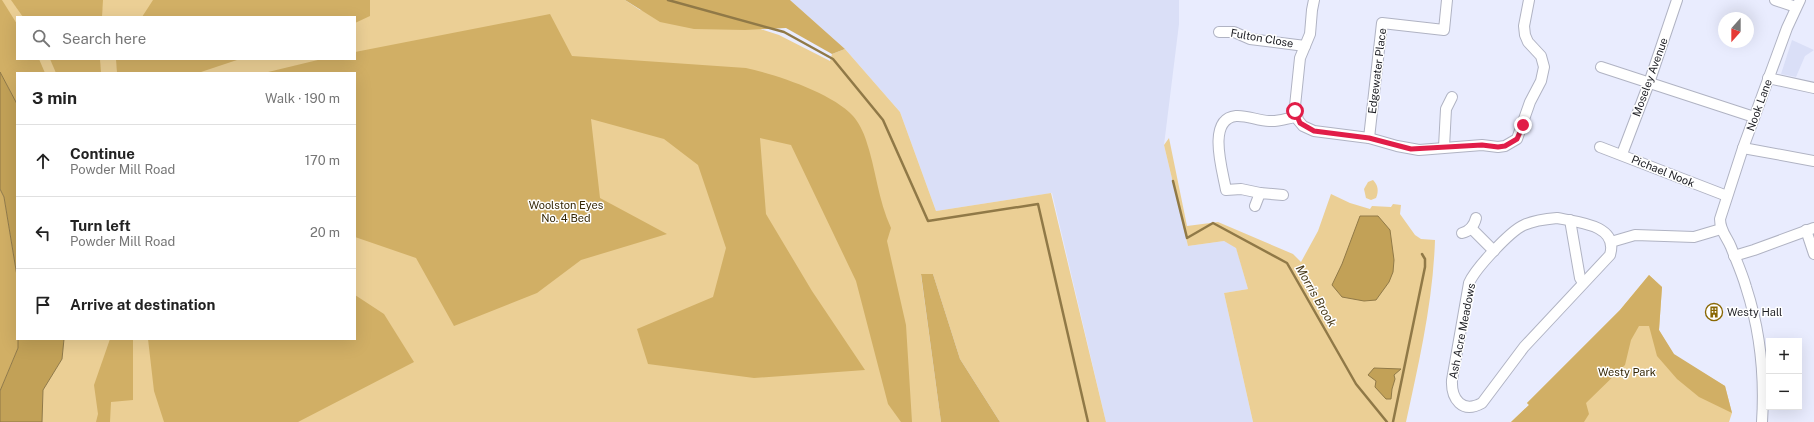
<!DOCTYPE html>
<meta charset="utf-8">
<style>
body{margin:0;font-family:"Public Sans",sans-serif;background:#f2f2f2;color:#222}
.controls{position:absolute;right:12px;bottom:12px;display:grid;overflow:hidden;border-radius:0px;box-shadow:0 4px 16px #0002}
.controls button{width:36px;height:36px;display:grid;place-items:center;padding:0;border:0;border-bottom:1px solid #e0e0e0;background:#fff;color:#222;font:20px sans-serif}
.compass{position:absolute;left:1718px;top:12px;width:36px;height:36px;border-radius:50%;background:#fff;box-shadow:0 4px 16px #0002;rotate:201deg}
.stop{position:absolute;width:12px;height:12px;margin:-9px;border:3px solid #e11d48;border-radius:50%;background:#fff}
.stop.end{background:#e11d48;border-color:#fff;box-shadow:0 1px 4px #0008}
.list{margin:0;padding:0;list-style:none}
h2{display:flex;justify-content:space-between;align-items:center;height:52px;margin:0;padding:0 16px;font-size:17px}
h2 small{font-size:13px;font-weight:400;color:#767676}
.list li{display:grid;grid-template-columns:26px 1fr auto;gap:12px;align-items:center;box-sizing:border-box;height:72px;padding:0 16px;border-top:1px solid #e0e0e0}
.list b{display:block;font-size:15px;white-space:nowrap}
.list p{margin:0;font-size:13px;white-space:nowrap;color:#767676}
.list em{font-size:13px;font-style:normal;color:#767676}
.icon{flex:none;width:22px;height:22px;fill:none;stroke:currentColor;stroke-width:2;stroke-linecap:round;stroke-linejoin:round}
.map{position:relative;flex:none;width:1814px;height:422px;overflow:hidden}
.search{position:absolute;background:#fff;box-shadow:0 4px 16px #0002;left:16px;top:16px;width:340px;height:44px;display:flex;align-items:center;gap:10px;box-sizing:border-box;padding:0 14px;border-radius:0px;color:#767676;font-size:15px}
.panel{position:absolute;background:#fff;box-shadow:0 4px 16px #0002;left:16px;top:72px;width:340px;height:268px;border-radius:0px}
.map>svg:first-child{display:block}
.built{fill:#dadff7}
.green{fill:#ebcf95;fill-rule:evenodd}
.forest{fill:#d1af65}
.water{fill:#c2a157;stroke:#907947}
.lines{fill:none;stroke-linecap:round;stroke-linejoin:round}
.stream{stroke:#907947;stroke-width:2.5}
.street-casing{stroke:#b0b3c3;stroke-width:12}
.street{stroke:#fff;stroke-width:10}
.route{stroke:#e11d48;stroke-width:5}
.labels{text-anchor:middle;dominant-baseline:central;stroke-width:3;stroke-linejoin:round;paint-order:stroke}
.street-label{font-size:11px;fill:#1c1d23;stroke:#fff}
.park-label{font-size:11px;fill:#352705;stroke:#fff}
.poi-label{font-size:11px;fill:#1c1d23;stroke:#fff;text-anchor:start}
.water-label{font-size:12px;font-style:italic;fill:#483918;stroke:#fff}
</style>
<div class="map">
<svg width="1814" height="422" viewBox="0 0 1814 422">
<rect width="100%" height="100%" fill="#e9ecfe"/>
<!-- built -->
<g class="built">
<path d="M790,0H1179V24L1164,145L1188,246L1224,241L1236,247L1248,289L1224,293L1253,422H1106L1052,193L936,211L900,112L845,49Z"/>
<path d="M1792,40L1814,50L1805,56L1796,77L1781,74Z"/>
</g>
<!-- green -->
<g class="green">
<path d="M0,0H625L640,10L739,22L779,35L830,61L832,54L845,49L900,112L936,211L1051,193L1106,422H1000L960,359L933,274L921,275L941,422H42L43,390L62,359L64,339H355V73H17V104L0,72ZM17,17H355V59H17Z"/>
<path d="M1169,138L1187,226L1218,222L1293,254L1301,262L1318,231L1331,194L1350,203L1370,209L1372,206L1391,207L1393,204L1401,205L1400,214L1415,235L1421,239L1435,240C1433,302 1419,362 1406,422H1253L1224,293L1248,289L1236,248L1224,241L1188,246L1164,145Z"/>
<path d="M1373,180C1378,185 1379,191 1376,198L1371,200L1366,198L1364,189L1368,182Z"/>
<path d="M1649,275L1662,287L1659,330L1674,355L1725,386L1732,413L1729,422H1511L1529,405L1527,403L1620,310Z"/>
</g>
<!-- forest -->
<g class="forest">
<path d="M0,0H2L17,24V59H39L45,73H17V104L0,72Z"/>
<path d="M11,0H103L102,17H23Z"/>
<path d="M153,0H370V16L355,23V17H142Z"/>
<path d="M625,0H790L845,49L832,54L786,28L745,30L694,29L660,22Z"/>
<path d="M550,14L572,56L746,68C777,75 832,93 853,116C858,121 864,133 866,140C876,169 878,200 891,228L887,241L906,325L912,422H901L888,404L856,281L791,145L760,138L766,214L812,291L865,370L754,378L648,364L637,329L713,297L726,248L698,165L664,139L591,119L600,198L667,234L581,260L537,293L454,326L416,258L355,237V73H264L322,59H355V52Z"/>
<path d="M50,59H100L101,73H56Z"/>
<path d="M116,59H240L198,73H117Z"/>
<path d="M0,189L4,197L17,276L18,339V348L0,391Z"/>
<path d="M921,274H933L960,359L1000,422H941Z"/>
<path d="M1649,275L1662,287L1659,330L1674,354L1725,386L1732,413L1699,397L1677,379L1657,356L1649,326H1639L1631,340L1625,365L1586,403L1589,414L1584,422H1511L1529,405L1527,403L1620,310Z"/>
<path d="M355,295L384,314L414,362L298,422H164L154,391L148,339H355Z"/>
<path d="M110,339H133V400L111,402L110,422H96L98,414L94,385Z"/>
</g>
<!-- water -->
<g class="water">
<path d="M0,72L17,104V276L4,197L0,189Z"/>
<path d="M1360,216H1378L1390,230L1394,260L1393,272L1389,282L1376,300L1364,301L1342,297L1332,285L1342,264Z"/>
<path d="M18,339H64L62,359L43,390L42,422H0V391L18,348Z"/>
<path d="M1374,368L1401,369L1394,375L1395,379L1392,389L1391,399H1386L1375,387L1376,381L1368,375Z"/>
</g>
<g class="lines">
<!-- stream -->
<g class="stream">
<path d="M668,0L784,32L833,59L883,120L928,221L1038,204L1088,422"/>
<path d="M1173,181L1187,238L1213,223L1287,263L1356,384L1387,422"/>
<path d="M1393,422L1425,267V259L1422,254"/>
</g>
<!-- street casing -->
<g class="street-casing">
<g id="street">
<path d="M1314,0L1312,10L1310,34L1300,58L1295,106L1298,120L1303,126L1314,131L1369,138L1397,146L1419,150L1482,145L1498,147L1505,146L1517,139L1530,102L1541,81L1544,67L1541,56L1528,42L1525,35L1524,26L1529,0"/>
<path d="M1775,0L1796,7"/>
<path d="M1219,32H1234L1250,39L1305,46"/>
<path d="M1601,67L1754,117"/>
<path d="M1768,78L1814,88"/>
<path d="M1369,138L1382,23L1444,30L1447,0"/>
<path d="M1444,147L1446,109L1452,97"/>
<path d="M1600,147L1727,196"/>
<path d="M1743,148L1814,161"/>
<path d="M1622,154L1649,83L1677,0"/>
<path d="M1260,193L1241,189L1226,190C1223,172 1206,119 1236,116C1246,115 1259,121 1269,121C1279,122 1287,118 1296,117"/>
<path d="M1255,206L1260,193L1283,195"/>
<path d="M1557,218C1578,222 1619,225 1610,255L1524,347L1482,403C1462,414 1451,399 1452,380L1469,283C1475,269 1510,231 1524,225C1535,220 1546,219 1557,218Z"/>
<path d="M1570,220L1580,278L1583,283"/>
<path d="M1471,228L1494,251"/>
<path d="M1806,230L1814,254"/>
<path d="M1462,233C1470,231 1474,226 1476,218"/>
<path d="M1611,242L1635,235L1694,237L1721,229"/>
<path d="M1734,256L1754,250L1814,228"/>
<path d="M1762,422C1765,376 1760,330 1746,287C1742,273 1736,260 1731,247C1727,237 1720,231 1720,219L1743,148L1787,28L1800,0"/>
</g>
</g>
<!-- street -->
<use href="#street" class="street"/>
</g>
<g class="lines">
<!-- route -->
<path class="route" d="M1295,111L1300,123L1314,131L1369,138L1411,149L1482,145L1498,147L1505,146L1517,139L1523,125"/>
</g>
<!-- icons -->
<defs>
<g id="building-ring" transform="scale(0.9)"><circle r="9.5" fill="#fff" stroke="#896703" stroke-width="1.5"/><path d="M-4-6H4V6H1V3H-1V6H-4ZM-2.5-4.3h1.7v1.8h-1.7ZM.8-4.3h1.7v1.8H.8ZM-2.5-1h1.7V.8h-1.7ZM.8-1h1.7V.8H.8Z" fill="#896703"/></g>
</defs>
<g fill-rule="evenodd">
<use href="#building-ring" x="1714" y="312"/>
</g>
<g class="labels">
<!-- street labels -->
<g class="street-label">
<text transform="translate(1262 38) rotate(10)">Fulton Close</text>
<text transform="translate(1377 71) rotate(-83)">Edgewater Place</text>
<text transform="translate(1650 77) rotate(-70)">Moseley Avenue</text>
<text transform="translate(1759 105) rotate(-70)">Nook Lane</text>
<text transform="translate(1663 171) rotate(22)">Pichael Nook</text>
<text transform="translate(1462 331) rotate(-79)">Ash Acre Meadows</text>
</g>
<!-- park labels -->
<g class="park-label">
<text x="566" y="205">Woolston Eyes<tspan x="566" dy="13">No. 4 Bed</tspan></text>
<text x="1627" y="372">Westy Park</text>
</g>
<!-- poi labels -->
<g class="poi-label">
<text x="1727" y="312">Westy Hall</text>
</g>
<!-- water labels -->
<g class="water-label">
<text transform="translate(1316 296) rotate(60)">Morris Brook</text>
</g>
</g>
</svg>
<div class="controls">
<button>+</button>
<button>−</button>
</div>
<svg class="compass" viewBox="-18 -18 36 36"><path d="M0-13l5 13h-10z" fill="#e53935"/><path d="M0 13l5-13h-10z" fill="#767676"/></svg>
<div class="stop" style="left:1295px;top:111px"></div>
<div class="stop end" style="left:1523px;top:125px"></div>
<div class="search"><svg class="icon" aria-label="search" viewBox="0 0 24 24"><circle cx="10" cy="10" r="6"/><path d="M15 15l6 6"/></svg>Search here</div>
<section class="panel">
<h2>3 min<small>Walk · 190 m</small></h2>
<ul class="list">
<li><svg class="icon" aria-label="ahead" viewBox="0 0 24 24"><path d="M12 20V5M6 11l6-6 6 6"/></svg><div><b>Continue</b><p>Powder Mill Road</p></div><em>170 m</em></li>
<li><svg class="icon" aria-label="left" viewBox="0 0 24 24"><path d="M17 20v-9H6M10 6l-5 5 5 5"/></svg><div><b>Turn left</b><p>Powder Mill Road</p></div><em>20 m</em></li>
<li><svg class="icon" aria-label="arrive" viewBox="0 0 24 24"><path d="M6 21V4h12l-3 4 3 4H6"/></svg><div><b>Arrive at destination</b></div></li>
</ul>
</section>
</div>
